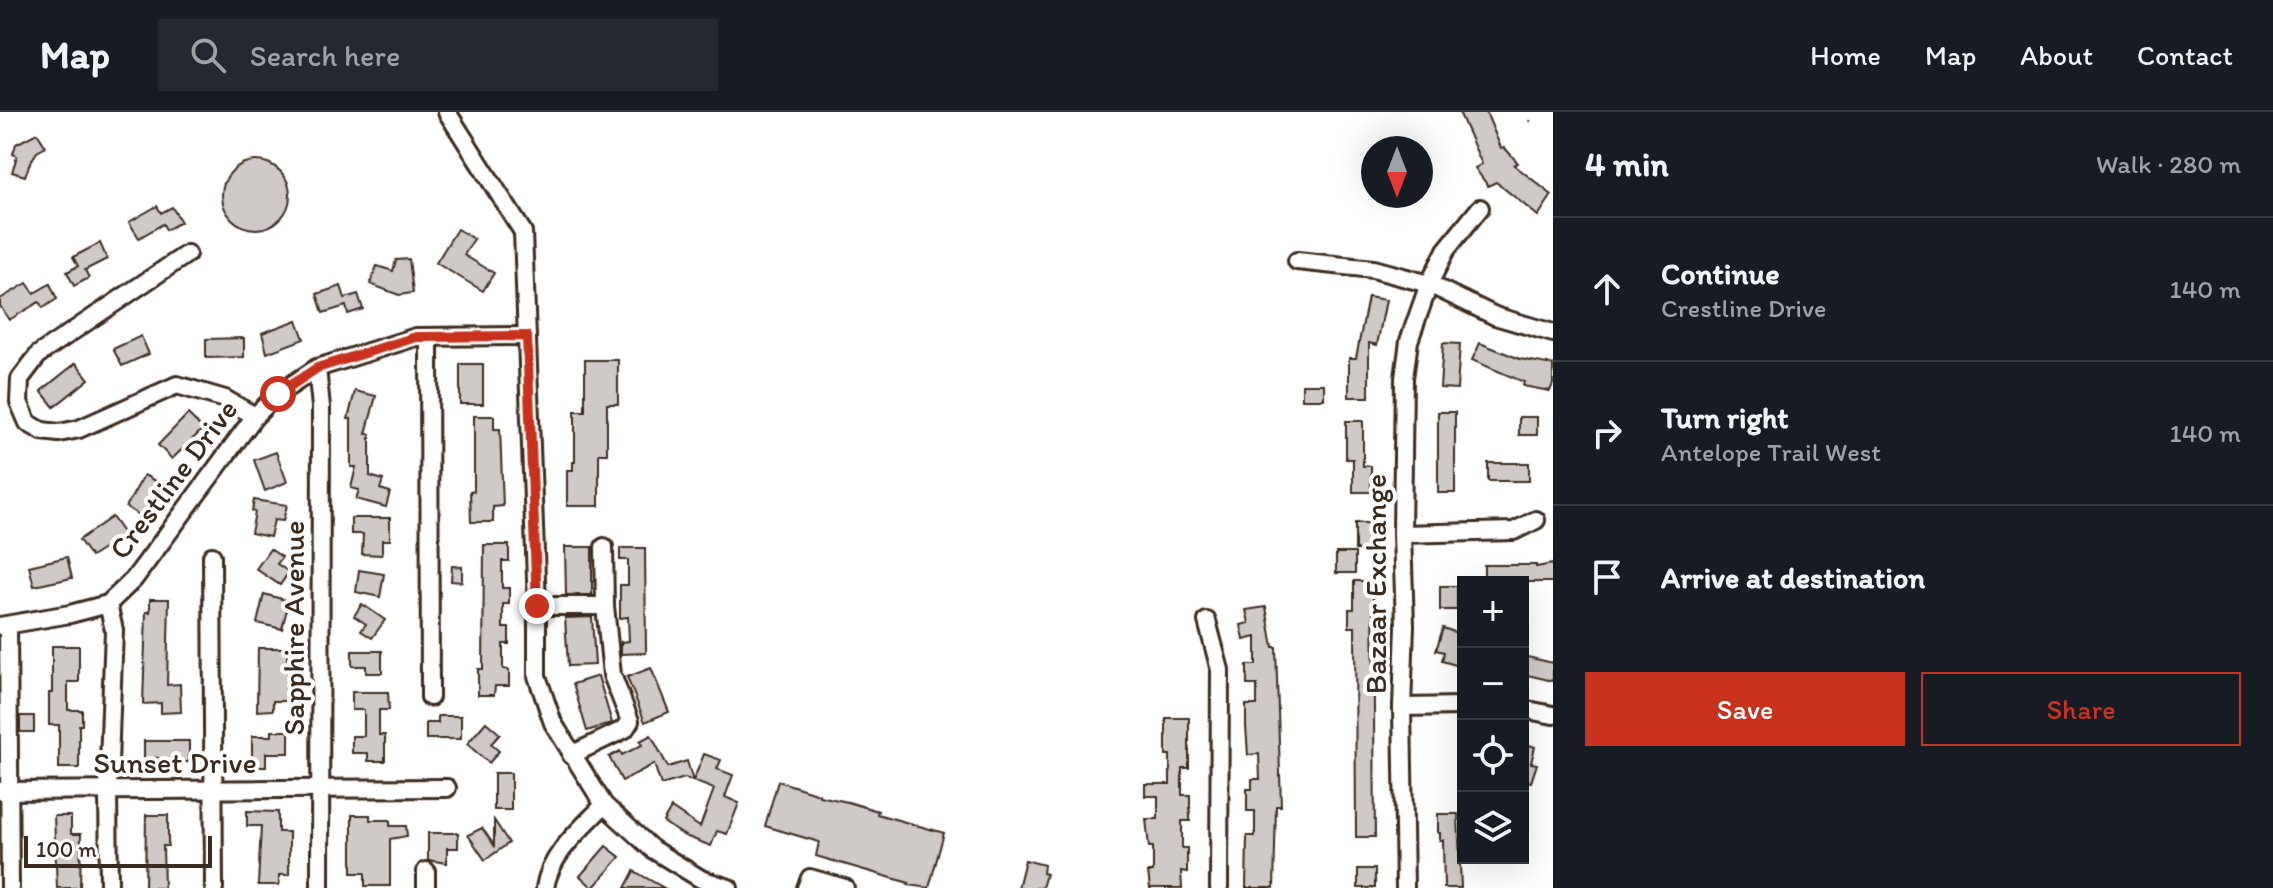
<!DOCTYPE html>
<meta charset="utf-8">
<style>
body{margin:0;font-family:Itim,sans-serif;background:#242831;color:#f1f3f6}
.controls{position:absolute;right:24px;bottom:24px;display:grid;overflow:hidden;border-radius:0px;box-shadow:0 8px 32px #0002}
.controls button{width:72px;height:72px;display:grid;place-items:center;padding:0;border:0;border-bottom:2px solid #363941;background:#171b24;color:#f1f3f6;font:40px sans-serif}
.compass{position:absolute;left:1361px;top:24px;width:72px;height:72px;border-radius:50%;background:#171b24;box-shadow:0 8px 32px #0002;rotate:180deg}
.scale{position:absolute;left:24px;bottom:20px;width:188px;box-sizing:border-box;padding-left:8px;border:4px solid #3b2a1e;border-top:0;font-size:22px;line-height:28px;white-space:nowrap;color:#3b2a1e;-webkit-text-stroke:6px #fff;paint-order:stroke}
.stop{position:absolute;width:24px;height:24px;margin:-18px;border:6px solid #c8321e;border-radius:50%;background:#fff}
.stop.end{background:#c8321e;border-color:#fff;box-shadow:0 2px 8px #0008}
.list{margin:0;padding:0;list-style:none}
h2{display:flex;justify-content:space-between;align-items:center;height:104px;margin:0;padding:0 32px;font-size:34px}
h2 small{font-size:26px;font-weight:400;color:#9ea1a6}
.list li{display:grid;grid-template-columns:52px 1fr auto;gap:24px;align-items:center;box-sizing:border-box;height:144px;padding:0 32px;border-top:2px solid #363941}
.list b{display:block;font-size:30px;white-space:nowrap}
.list p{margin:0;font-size:26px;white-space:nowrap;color:#9ea1a6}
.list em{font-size:26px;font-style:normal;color:#9ea1a6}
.actions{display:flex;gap:16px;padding:24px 32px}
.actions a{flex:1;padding:18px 0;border:2px solid #c8321e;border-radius:0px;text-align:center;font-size:28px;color:#c8321e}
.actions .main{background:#c8321e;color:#fff}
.icon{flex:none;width:44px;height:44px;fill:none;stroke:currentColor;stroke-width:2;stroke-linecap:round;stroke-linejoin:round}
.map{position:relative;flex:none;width:1553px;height:776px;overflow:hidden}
header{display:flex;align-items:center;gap:48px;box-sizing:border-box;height:112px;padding:0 40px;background:#171b24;border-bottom:2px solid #363941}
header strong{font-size:38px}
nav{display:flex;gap:44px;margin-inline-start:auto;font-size:28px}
.search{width:560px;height:72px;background:#242831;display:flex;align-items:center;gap:20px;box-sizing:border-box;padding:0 28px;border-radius:0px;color:#9ea1a6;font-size:30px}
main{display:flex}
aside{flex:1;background:#171b24}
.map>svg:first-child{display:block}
.building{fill:#cfcac7;stroke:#3b2a1e;stroke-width:2}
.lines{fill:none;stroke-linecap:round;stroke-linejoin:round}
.minor-casing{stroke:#3b2a1e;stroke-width:22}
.path{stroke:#3b2a1e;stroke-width:2;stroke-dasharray:2 6;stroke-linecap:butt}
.minor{stroke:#fff;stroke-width:16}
.route{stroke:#c8321e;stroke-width:10}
.labels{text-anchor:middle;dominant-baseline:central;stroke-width:8;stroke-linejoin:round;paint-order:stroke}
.street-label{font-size:30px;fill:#3b2a1e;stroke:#fff}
</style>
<header>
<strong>Map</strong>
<div class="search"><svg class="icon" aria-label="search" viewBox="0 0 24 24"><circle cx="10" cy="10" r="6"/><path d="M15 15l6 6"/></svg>Search here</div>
<nav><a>Home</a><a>Map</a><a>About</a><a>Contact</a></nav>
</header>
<main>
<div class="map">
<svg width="1553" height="776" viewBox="0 0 1553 776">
<rect width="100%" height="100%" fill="#fff"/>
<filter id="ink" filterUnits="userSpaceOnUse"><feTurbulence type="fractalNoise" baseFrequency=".0125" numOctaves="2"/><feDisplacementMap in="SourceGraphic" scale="16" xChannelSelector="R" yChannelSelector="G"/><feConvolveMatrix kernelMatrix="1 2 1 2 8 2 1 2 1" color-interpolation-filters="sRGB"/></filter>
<g filter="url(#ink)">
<!-- building -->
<g class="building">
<path d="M1459,0H1486L1501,36L1504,35L1518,51L1514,53L1552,83L1538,104L1496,70L1488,74L1475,56L1482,52Z"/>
<path d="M37,21L46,35L37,40L30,51L25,64L12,60L17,44L13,42L16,32Z"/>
<circle cx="256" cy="83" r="34"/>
<path d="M157,94L161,101L172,95L181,110L166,118L163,112L139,126L129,110Z"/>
<path d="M457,117L474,127L464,143L494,161L483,179L436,151Z"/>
<path d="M100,131L107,147L85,158L89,166L74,174L67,160L78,154L73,145Z"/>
<path d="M409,147L413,181L399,183L370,172L377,154L393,159L396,148Z"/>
<path d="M27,171L34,181L50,172L57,187L43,196L39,190L9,208L0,194V187Z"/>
<path d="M341,174L345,186L358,182L363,197L348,202L346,194L323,201L317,182Z"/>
<path d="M1368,185L1386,188L1377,233L1369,231V285H1349V246H1356Z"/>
<path d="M297,208L304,227L267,241L262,221Z"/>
<path d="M141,224L149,242L122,254L113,237Z"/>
<path d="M244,226V245L206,246V227Z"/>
<path d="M1443,231L1460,232L1457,277L1440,276Z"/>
<path d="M1480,231L1520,247L1553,253V272L1550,279L1523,274L1524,270L1472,248Z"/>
<path d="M585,248H618V292H607V342H599V394H567V358H573V350H575V299H585Z"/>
<path d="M76,251L89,267L54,295L41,279Z"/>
<rect x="460" y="252" width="23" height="40"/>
<rect x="1302" y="272" width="22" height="15"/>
<path d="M355,279L376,284L366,322H370V364L383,368L380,377L390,380L386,395L356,387L359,378L351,376L356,355H351V307H348Z"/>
<rect x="1438" y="300" width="17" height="81"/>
<path d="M188,302L203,317L172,347L158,333Z"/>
<path d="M474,304H494V317H500L503,394L493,395V410H471L470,379H474Z"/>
<rect x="1519" y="305" width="18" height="18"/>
<path d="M1346,309H1363V354H1371V380H1353V347H1346Z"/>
<path d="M276,340L287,370L265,379L254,348Z"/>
<rect x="1488" y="351" width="41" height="18"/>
<path d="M144,363L161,372L142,405L126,395Z"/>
<path d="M254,388L287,393L283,409L274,408L270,425L251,421L255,400L252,399Z"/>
<path d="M112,405L127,426L115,434L113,431L91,445L79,428Z"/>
<path d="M351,406H390V428H382V443L362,442L363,422H351Z"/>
<rect x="1355" y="411" width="19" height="27"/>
<path d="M484,433H509V449H502V476H509V492H503V516H509V532H503V557L509,558V574H495L494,583H478V557H483Z"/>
<path d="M565,435H592V483H566Z"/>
<path d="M620,436H645L646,541L621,542V530L629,529L628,505L620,506V473H628V448H620Z"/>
<path d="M270,437L282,445L277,452L289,460L280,473L256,457Z"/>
<rect x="1336" y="441" width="19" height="20"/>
<path d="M67,445L72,466L34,474L29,454Z"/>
<path d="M1553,452V470H1484V453H1536V455Z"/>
<path d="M452,454L462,455V470L451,469Z"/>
<path d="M359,458L384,462L380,485L356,480Z"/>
<path d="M1354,469H1373L1375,725H1356L1355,515H1349V497H1354Z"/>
<rect x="1440" y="474" width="17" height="24"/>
<path d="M264,482L289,489L282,517L257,511Z"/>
<path d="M150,487H169L167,573L180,572L181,600L161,601V591L143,592L146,500H150Z"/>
<path d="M362,492L385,508L372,526L361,519L366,512L354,504Z"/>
<path d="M1266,495L1273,535H1276L1281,694H1276L1274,776H1246L1247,724H1255V699H1247V677H1252V667H1260L1259,642L1248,643L1246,614V593H1257V573H1247V553H1256V525L1244,528L1241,513L1249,511L1246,498Z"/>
<path d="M592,505L595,553L568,554L565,506Z"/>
<path d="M1443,516L1463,523L1456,553L1442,549L1444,540L1436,538Z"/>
<path d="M52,534H79V570H68V598H82V613H79V656H59V613H49V581H52Z"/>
<path d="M258,536H287L288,589H273V598L257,599Z"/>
<path d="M352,539H382V561H366V554H352Z"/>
<path d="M1523,544L1553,551V569L1523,562Z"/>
<path d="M651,556L669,600L645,610L627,565Z"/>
<path d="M598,564L612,611L587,619L573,572Z"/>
<path d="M352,580H388L389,598H379V623H385V649H368V641H352V624H364V598H352Z"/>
<rect x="20" y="604" width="14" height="16"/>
<path d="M438,604H461V627H426V611H438Z"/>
<path d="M1166,606H1189V656H1182V683H1190V709H1182V736H1187V760L1181,759L1182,776H1150L1148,760H1153V735H1149L1146,707H1158V684H1145V672H1170V643H1166Z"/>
<path d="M486,610L500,622L491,632L499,639L489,651L467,632Z"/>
<path d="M272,619H289V641H266V655H252V624H272Z"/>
<path d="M651,623L668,655L687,649L693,669L685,666L661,673L654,652L622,669L609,645L620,639L622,643L642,633L640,629Z"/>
<path d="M144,629H189V650H159V646H144Z"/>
<path d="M1523,631L1535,635L1531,651L1537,652L1531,670L1523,668Z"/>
<path d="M704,642L721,648L717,657L733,663L725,685L739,691L727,722L717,719L711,734L685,724L663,710L671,696L700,715L714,677L693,669Z"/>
<rect x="494" y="661" width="17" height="37"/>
<path d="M778,669L819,682V684L848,690L878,699L877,702L944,721L929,776L908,773L909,771L816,744L819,730L765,714Z"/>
<path d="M247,699L278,700V720H289V763H279V773H258L261,714H247Z"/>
<path d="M1438,702H1458L1461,776H1444L1443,728H1440V721H1438Z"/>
<path d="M146,703H168V734H163L164,776H145Z"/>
<path d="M352,703H370V708H390V714H406L407,724L390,727V774H365V761H352Z"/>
<path d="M54,704H71V722H81L80,776H57Z"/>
<path d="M494,708L509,731L485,748L468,723L482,716L494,733Z"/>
<path d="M428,721H458V736H447V751L428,748Z"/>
<path d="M606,734L620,745L593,776L580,764Z"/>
<path d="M1025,748L1044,753L1043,761L1046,762L1042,776H1018Z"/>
<rect x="1358" y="757" width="17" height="19"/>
<path d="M634,759L664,776H625Z"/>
</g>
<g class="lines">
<!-- minor casing -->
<g class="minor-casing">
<g id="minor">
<path d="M447,0L523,120L537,494V564L553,611L604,693L652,737L701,767L729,776"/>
<path d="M187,142L39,242L20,267L19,290L28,311L42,319L59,321L79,317L177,273L225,287L255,304"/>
<path d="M1297,149L1373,157L1429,172L1495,204L1553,221"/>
<path d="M429,225L430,585"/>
<path d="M317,256L321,295L320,776"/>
<path d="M1402,422L1514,419L1536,408"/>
<path d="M212,444L214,776"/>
<path d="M108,492L114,518L108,678L109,776"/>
<path d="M537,494H605"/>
<path d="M1207,509L1220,558L1219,776"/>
<path d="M0,514L70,502L108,492L134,467L255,304L278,282L317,256L416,225L527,224"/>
<path d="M8,514L10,776"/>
<path d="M1402,595L1463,594"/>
<path d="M1523,597L1553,603"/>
<path d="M571,643L625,617L630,609L612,563L605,494L604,435"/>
<path d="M0,679L447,676"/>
<path d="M426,759V776"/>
<path d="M545,776C550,742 581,717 604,693"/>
<path d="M806,776L810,766L845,776"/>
<path d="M1405,776L1402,595L1405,514L1402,422L1404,266L1409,229L1429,172L1446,138L1480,96"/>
</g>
</g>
<!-- path -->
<path class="path" d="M1530,10L1531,6"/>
<!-- minor -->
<use href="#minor" class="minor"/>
</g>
</g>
<g class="lines" filter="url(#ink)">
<!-- route -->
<path class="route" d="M278,282L317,256L416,225L527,224L537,494"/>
</g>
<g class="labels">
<!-- street labels -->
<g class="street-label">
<text transform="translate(173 367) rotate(-53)">Crestline Drive</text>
<text transform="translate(1375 472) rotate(-90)">Bazaar Exchange</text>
<text transform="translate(293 516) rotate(-90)">Sapphire Avenue</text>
<text x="175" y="650">Sunset Drive</text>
</g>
</g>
</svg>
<div class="controls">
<button>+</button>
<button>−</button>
<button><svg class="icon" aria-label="locate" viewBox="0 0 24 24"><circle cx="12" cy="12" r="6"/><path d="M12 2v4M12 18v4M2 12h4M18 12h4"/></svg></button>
<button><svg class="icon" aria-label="layers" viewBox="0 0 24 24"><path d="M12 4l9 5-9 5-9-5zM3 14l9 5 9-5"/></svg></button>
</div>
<svg class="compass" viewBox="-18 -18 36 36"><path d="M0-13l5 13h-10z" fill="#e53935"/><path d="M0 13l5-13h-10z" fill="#9ea1a6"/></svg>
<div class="scale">100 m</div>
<div class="stop" style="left:278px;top:282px"></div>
<div class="stop end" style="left:537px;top:494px"></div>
</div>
<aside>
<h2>4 min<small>Walk · 280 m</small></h2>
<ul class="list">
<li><svg class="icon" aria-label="ahead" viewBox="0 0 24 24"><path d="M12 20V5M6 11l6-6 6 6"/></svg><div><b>Continue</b><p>Crestline Drive</p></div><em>140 m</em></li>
<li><svg class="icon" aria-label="right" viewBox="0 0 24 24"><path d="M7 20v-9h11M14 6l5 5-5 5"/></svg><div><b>Turn right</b><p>Antelope Trail West</p></div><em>140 m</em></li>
<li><svg class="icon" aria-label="arrive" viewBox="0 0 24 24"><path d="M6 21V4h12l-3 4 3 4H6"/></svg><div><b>Arrive at destination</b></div></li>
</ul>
<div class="actions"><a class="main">Save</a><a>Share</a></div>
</aside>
</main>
